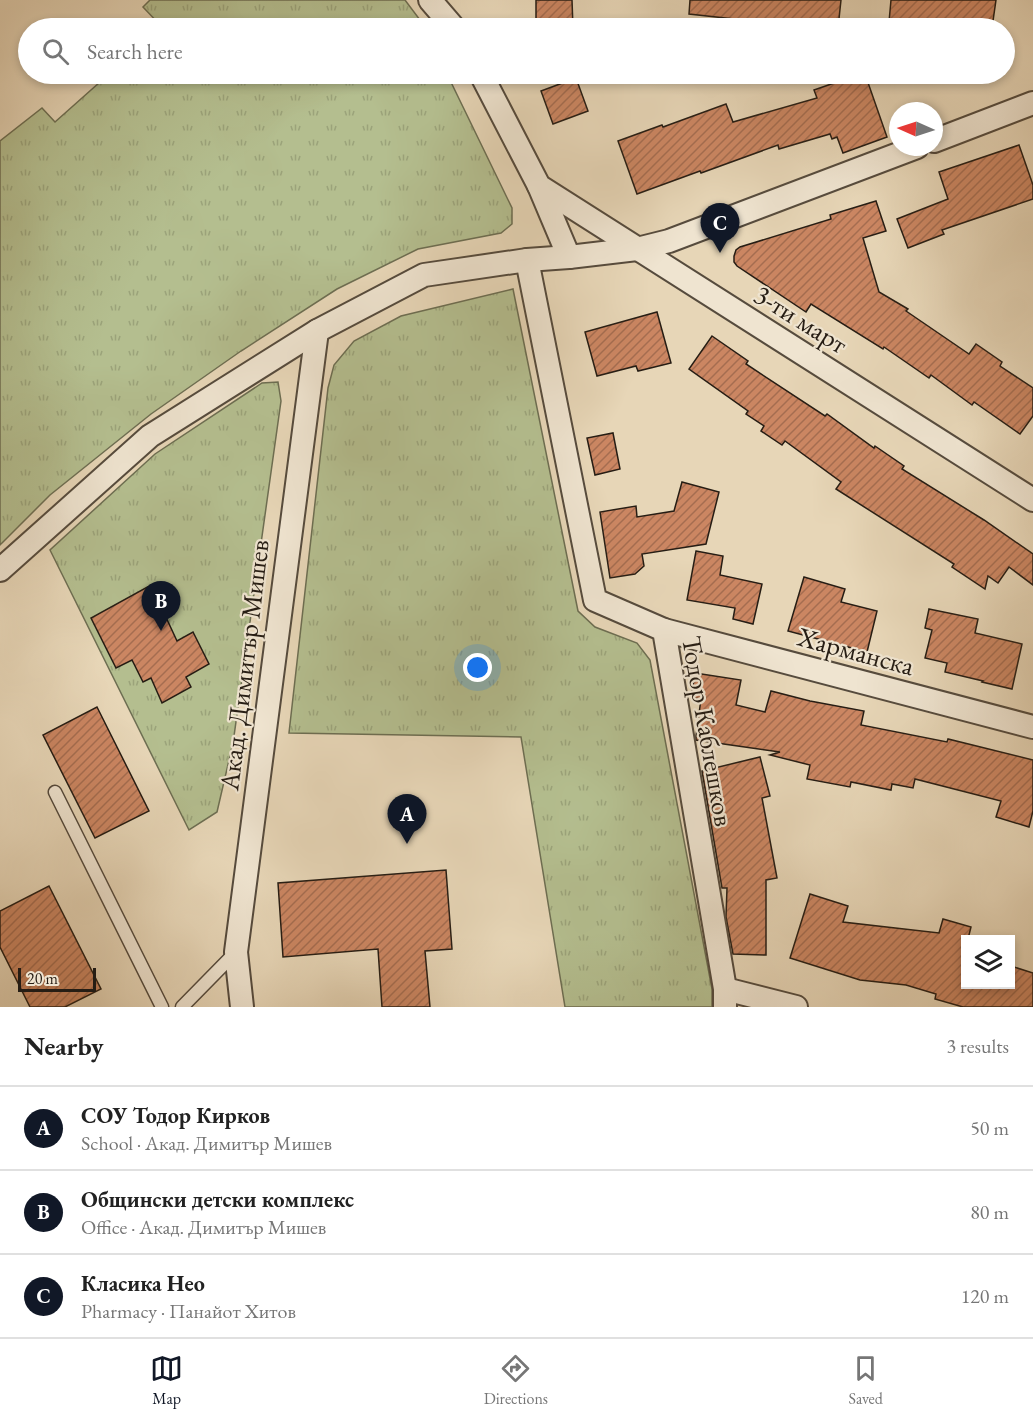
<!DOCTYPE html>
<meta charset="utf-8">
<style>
body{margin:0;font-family:"EB Garamond",serif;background:#f2f2f2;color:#222}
.controls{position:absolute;right:18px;bottom:18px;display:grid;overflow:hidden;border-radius:0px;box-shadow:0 3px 9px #0003}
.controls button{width:54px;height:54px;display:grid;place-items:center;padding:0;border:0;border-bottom:2px solid #e0e0e0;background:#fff;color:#222;font:30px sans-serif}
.compass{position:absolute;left:889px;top:102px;width:54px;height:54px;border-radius:50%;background:#fff;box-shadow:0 3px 9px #0003;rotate:273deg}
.scale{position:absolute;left:18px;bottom:15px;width:78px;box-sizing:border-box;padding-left:6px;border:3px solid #261d14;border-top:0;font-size:16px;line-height:21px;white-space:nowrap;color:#261d14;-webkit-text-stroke:4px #efe4d0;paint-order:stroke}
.you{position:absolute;left:478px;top:668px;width:21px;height:21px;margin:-15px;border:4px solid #fff;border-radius:50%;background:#1a73e8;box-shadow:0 0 0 9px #1a73e833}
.badge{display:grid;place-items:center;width:39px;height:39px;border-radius:50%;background:#111827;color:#fff;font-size:20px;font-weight:700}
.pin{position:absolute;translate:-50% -50px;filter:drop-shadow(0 2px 3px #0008)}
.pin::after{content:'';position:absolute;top:32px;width:21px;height:18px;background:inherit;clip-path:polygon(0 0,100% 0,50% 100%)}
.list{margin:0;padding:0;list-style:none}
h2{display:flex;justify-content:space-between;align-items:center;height:78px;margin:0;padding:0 24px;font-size:26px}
h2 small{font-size:20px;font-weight:400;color:#767676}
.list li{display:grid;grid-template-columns:39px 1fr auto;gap:18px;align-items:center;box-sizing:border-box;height:84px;padding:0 24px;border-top:2px solid #e0e0e0}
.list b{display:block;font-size:22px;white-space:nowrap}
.list p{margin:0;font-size:20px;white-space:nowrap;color:#767676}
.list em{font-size:20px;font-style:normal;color:#767676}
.icon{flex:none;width:33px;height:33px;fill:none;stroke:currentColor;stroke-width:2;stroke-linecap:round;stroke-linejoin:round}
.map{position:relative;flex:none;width:1033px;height:1007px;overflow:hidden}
.search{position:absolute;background:#fff;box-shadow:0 3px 9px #0003;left:18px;right:18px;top:18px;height:66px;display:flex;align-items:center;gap:15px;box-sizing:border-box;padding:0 21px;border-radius:33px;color:#767676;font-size:22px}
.sheet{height:330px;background:#fff}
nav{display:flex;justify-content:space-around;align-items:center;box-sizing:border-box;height:84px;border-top:2px solid #e0e0e0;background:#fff;font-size:16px;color:#767676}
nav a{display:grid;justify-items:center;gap:3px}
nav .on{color:#111827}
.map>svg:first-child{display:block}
.grass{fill:url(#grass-tufts);stroke:#6d6e52;stroke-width:1.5}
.building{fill:url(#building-hatch);stroke:#261d14;stroke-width:1.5}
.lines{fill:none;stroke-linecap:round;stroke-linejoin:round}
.lane-casing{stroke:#564b3d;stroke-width:15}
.street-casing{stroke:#564b3d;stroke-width:26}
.lane{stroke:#efe4d0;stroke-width:12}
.street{stroke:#efe4d0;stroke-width:22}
.labels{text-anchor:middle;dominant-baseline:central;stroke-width:4.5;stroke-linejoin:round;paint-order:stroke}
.street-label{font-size:27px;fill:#261d14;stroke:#efe4d0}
</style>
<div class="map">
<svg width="1033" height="1007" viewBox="0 0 1033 1007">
<defs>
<pattern id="grass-tufts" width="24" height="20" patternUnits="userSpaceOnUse" patternTransform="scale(1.5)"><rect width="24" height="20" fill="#b4be8f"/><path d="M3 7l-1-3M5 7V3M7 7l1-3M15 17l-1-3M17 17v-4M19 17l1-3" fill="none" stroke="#9ba37a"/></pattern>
<pattern id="building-hatch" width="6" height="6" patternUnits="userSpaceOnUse" patternTransform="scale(1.5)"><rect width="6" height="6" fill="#cb8662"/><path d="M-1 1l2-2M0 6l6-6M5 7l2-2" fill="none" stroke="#a56d50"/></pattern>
</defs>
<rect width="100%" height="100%" fill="#e7d6b7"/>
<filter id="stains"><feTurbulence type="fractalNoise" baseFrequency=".00333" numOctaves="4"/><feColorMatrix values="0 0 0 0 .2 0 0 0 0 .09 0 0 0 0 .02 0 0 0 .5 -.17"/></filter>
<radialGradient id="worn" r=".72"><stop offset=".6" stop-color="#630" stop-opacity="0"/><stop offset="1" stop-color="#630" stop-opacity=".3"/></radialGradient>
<!-- grass -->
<g class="grass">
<path d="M150,0H405L426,28H159L161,26L143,7Z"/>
<path d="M109,74H447L512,208V224L501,233L418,249L337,289L241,351L151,414L50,495L0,545V141L42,108L55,122Z"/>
<path d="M513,289L578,611L595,627L637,643L650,660L712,989V1007H565L521,737L289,733L328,388L334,365L354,341L401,316Z"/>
<path d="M278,382L281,401L233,743L217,812L189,830L50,550L155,454L262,383Z"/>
</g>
<!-- building -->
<g class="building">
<path d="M536,0H572L573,28H536Z"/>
<path d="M690,0H841L838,28H815L689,14Z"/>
<path d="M891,0H996L993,21L977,19L976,28H900L901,23L889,22Z"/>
<path d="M860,74H865L887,137L843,153L837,137L832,139L830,134L779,149L778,145L701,173L700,171L637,194L618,141L662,125L663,127L726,104L733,122L817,98L814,90Z"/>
<path d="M576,78L588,111L553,124L541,91Z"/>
<path d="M1019,145L1033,185V199L942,230L944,234L908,248L897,219L948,199L939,172Z"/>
<path d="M876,201L886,231L863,238L879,292L908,309L906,311L969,354L976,344L1002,362L1000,366L1033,388V416L1020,434L974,402L972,405L931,375L929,378L884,347L883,349L811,304L806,312L737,266L734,262V256L736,250L740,247L831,219L830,215Z"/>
<path d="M657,312L671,363L638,371L636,366L597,376L585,332Z"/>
<path d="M712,336L748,361L746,364L825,416L827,414L874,448L875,446L904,466L902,469L984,520L1033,554V585L1009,567L998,583L988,576L985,589L952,567L954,564L836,489L841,482L785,441L782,445L761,431L764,426L746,414L748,411L689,369Z"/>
<path d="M613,433L620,469L595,475L587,438Z"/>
<path d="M682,482L719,492L706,544L642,554L644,566L635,574L610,578L600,512L636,506L637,517L674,511Z"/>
<path d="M696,551L723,556L720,575L762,584L753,624L733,619L735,608L687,600Z"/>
<path d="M804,577L845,589L841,602L877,611L867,652L788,631Z"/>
<path d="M151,585L177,641L193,632L209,664L186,677L191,687L162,703L151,678L143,682L132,660L116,668L91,618Z"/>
<path d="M929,609L978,619L975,633L1022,644L1012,689L982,682L983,681L945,672L947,663L925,658L932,630L925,628Z"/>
<path d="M695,673L741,680L736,705L765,712L771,691L810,701L864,711L861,725L947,742L948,739L1033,760V811L1029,827L996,817L1001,801L915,779L913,788L892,784L891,790L851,782L850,787L807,779L810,765L770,755L780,752L696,740V736L701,699L691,698Z"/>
<path d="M97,707L149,811L95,838L43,735Z"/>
<path d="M760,757L770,796L762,798L777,878L766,880V955L733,954L726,917L727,888H722L702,771Z"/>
<path d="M446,870L452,949L425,951L430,1007H382L378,949L283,957L278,883Z"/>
<path d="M49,886L101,989L65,1007H30L0,947V911Z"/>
<path d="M810,894L848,906L843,922L939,933L943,919L971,927L968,939H966V984H1011V966L1033,973V1007H963L935,999L936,994L906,985L860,980L790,958Z"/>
</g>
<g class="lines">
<!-- lane casing -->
<g class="lane-casing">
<g id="lane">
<path d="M55,792L162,1007"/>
<path d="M182,1007L236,952"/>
</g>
</g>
<!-- street casing -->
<g class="street-casing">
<g id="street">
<path d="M430,0L454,28"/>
<path d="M481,74L539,186L1033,500"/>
<path d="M934,141L1033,103"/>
<path d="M539,186L569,257"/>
<path d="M527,260L595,600L664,630L725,989V1007"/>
<path d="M0,570L150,436L317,331L424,275L527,260L569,257L637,249L669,241L917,147"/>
<path d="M664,630L1033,727"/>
<path d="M725,989L796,1007"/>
<path d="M242,1007L236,952L317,331"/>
</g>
</g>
<!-- lane -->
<use href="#lane" class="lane"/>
<!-- street -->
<use href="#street" class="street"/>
</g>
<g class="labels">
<!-- street labels -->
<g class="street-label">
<text transform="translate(801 319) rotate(32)">3-ти март</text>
<text transform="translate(856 651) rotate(15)">Харманска</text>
<text transform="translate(244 665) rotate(-83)">Акад. Димитър Мишев</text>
<text transform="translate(708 731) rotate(80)">Тодор Каблешков</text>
</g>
</g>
<rect width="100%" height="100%" filter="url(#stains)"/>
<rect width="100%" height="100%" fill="url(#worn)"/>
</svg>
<div class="controls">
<button><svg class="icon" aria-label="layers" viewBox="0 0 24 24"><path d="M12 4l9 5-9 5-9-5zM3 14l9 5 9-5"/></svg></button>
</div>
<svg class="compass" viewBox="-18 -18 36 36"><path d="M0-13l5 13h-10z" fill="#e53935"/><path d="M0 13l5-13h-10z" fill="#767676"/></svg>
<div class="scale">20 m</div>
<div class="you"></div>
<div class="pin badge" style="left:407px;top:844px">A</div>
<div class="pin badge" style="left:161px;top:631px">B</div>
<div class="pin badge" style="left:720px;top:253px">C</div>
<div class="search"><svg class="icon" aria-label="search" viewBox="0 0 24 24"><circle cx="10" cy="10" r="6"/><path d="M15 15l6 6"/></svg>Search here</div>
</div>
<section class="sheet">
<h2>Nearby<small>3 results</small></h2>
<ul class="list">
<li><span class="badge">A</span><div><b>СОУ Тодор Кирков</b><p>School · Акад. Димитър Мишев</p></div><em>50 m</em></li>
<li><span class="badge">B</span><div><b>Общински детски комплекс</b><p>Office · Акад. Димитър Мишев</p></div><em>80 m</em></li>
<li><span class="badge">C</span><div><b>Класика Нео</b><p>Pharmacy · Панайот Хитов</p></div><em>120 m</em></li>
</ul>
</section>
<nav>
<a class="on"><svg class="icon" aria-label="map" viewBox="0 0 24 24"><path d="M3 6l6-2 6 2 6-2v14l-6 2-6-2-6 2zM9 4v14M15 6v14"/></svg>Map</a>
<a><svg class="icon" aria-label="directions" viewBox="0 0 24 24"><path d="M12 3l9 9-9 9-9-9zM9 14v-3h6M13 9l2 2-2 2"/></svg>Directions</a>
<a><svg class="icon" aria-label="saved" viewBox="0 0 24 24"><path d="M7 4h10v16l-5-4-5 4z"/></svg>Saved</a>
</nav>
